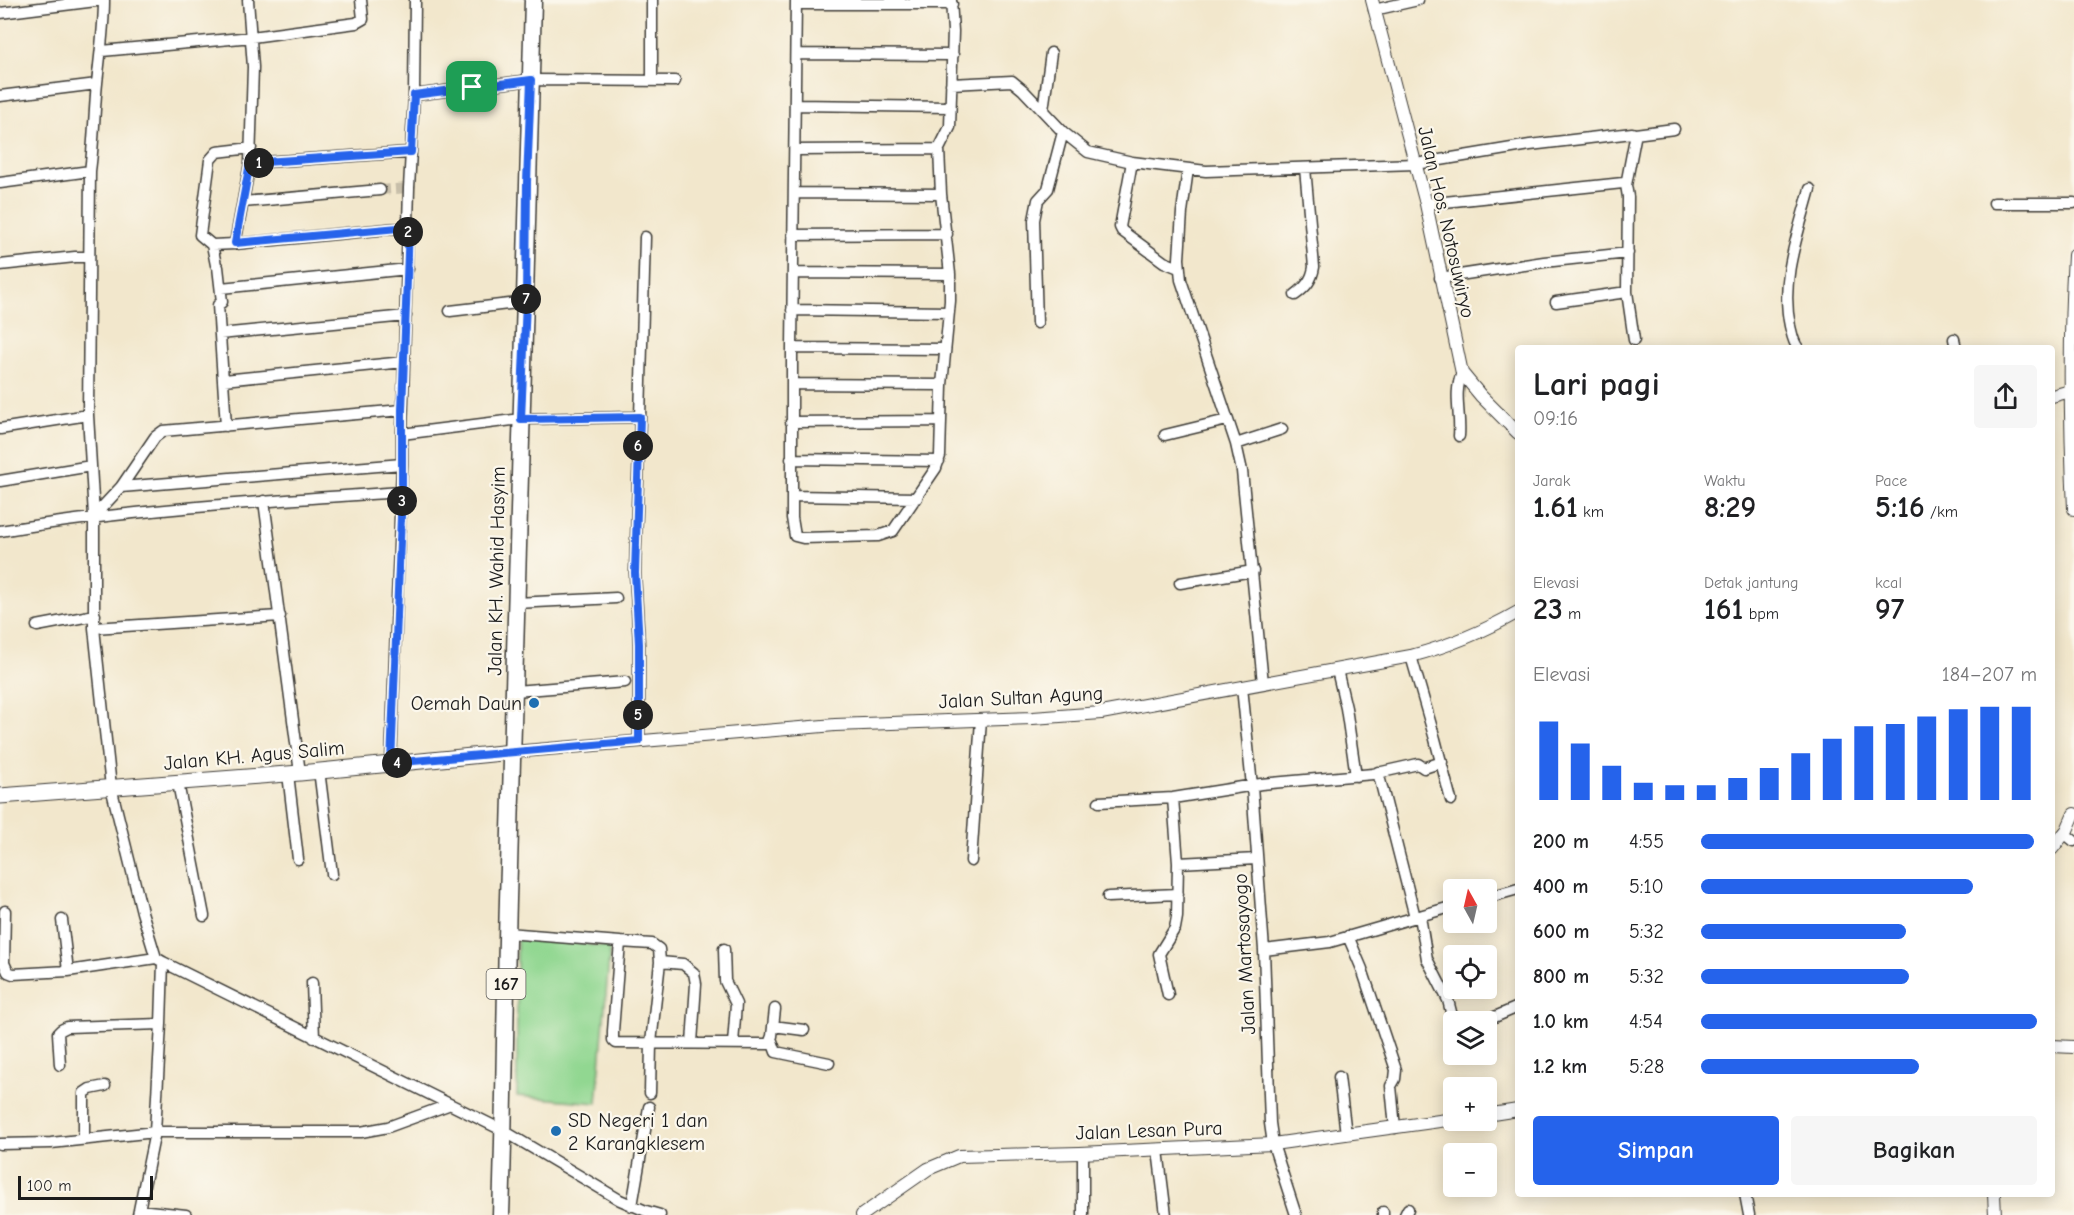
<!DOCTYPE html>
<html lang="id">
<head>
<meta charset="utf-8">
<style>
	:root { --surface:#fff; --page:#f6f6f6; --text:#202124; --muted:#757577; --accent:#2563eb }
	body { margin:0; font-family:"Comic Neue",sans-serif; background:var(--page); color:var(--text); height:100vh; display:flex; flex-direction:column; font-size:22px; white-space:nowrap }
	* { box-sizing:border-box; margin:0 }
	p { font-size:20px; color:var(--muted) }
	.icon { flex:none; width:33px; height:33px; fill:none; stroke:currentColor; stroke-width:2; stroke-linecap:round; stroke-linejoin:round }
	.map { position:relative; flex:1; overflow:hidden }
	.drawer { position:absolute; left:1515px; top:345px; width:540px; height:852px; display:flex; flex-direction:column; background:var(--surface); border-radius:6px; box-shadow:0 3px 15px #0003 }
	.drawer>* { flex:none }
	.needle { width:39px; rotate:352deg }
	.buttons { position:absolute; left:1443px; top:879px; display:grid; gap:12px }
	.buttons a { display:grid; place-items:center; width:54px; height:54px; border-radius:6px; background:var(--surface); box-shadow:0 3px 15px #0003; font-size:30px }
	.scale { position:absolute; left:18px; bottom:15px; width:135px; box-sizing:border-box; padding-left:6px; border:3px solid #1c1c1c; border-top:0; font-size:16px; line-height:21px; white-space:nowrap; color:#1c1c1c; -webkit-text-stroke:4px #fbf7ec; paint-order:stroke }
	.pin { position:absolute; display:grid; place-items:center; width:51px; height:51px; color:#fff; margin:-26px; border-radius:12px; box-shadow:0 3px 9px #0006 }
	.km { position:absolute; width:30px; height:30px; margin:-15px; border-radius:50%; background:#222; color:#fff; font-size:16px; line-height:30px; text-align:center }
	.round { display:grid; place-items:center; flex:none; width:63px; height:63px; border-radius:6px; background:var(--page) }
	.head { display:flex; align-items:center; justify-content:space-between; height:102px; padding:0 18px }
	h1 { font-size:33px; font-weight:700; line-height:45px }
	.figures { display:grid; grid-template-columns:repeat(3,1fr); gap:9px; height:102px; padding:6px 18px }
	.figures div { display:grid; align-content:center }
	.figures b { font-size:30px; font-weight:700 }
	.figures small { font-size:16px; font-weight:400 }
	.figures p { font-size:16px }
	.chart { height:168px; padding:12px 18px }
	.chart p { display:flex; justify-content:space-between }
	.chart svg { width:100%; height:108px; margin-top:6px; stroke:var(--accent); stroke-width:6 }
	.cta { display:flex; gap:12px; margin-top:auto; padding:12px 18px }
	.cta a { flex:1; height:69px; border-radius:6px; background:var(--accent); color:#fff; font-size:24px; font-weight:700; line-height:69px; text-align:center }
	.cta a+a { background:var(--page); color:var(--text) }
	ul { padding:0 18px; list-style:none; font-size:20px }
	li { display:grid; grid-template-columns:96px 72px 1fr; align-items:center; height:45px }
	li i { height:15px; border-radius:8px; background:var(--accent) }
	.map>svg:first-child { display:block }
	.green { fill:#91d791; stroke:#567a56; stroke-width:1.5 }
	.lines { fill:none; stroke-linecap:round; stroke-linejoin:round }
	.minor-tunnel { stroke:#c7bea9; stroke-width:10; stroke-dasharray:10 5; stroke-linecap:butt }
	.minor-casing { stroke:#3c3a36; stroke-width:13 }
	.tertiary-casing { stroke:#3c3a36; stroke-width:14 }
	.secondary-casing { stroke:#3c3a36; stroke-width:17 }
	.primary-casing { stroke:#3c3a36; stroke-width:19 }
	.minor { stroke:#fff; stroke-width:10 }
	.tertiary { stroke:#fff; stroke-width:12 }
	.secondary { stroke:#fff; stroke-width:15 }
	.primary { stroke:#fff; stroke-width:16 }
	.route-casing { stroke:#fff; stroke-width:12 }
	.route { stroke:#2563eb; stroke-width:8 }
	.poi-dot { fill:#1f6fb2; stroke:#fbf7ec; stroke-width:2 }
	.labels { text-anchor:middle; stroke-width:4.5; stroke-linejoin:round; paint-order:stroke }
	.shield { fill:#fbf7ec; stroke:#5f5e5a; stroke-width:1.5 }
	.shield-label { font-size:18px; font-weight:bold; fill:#1c1c1c }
	.street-label { font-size:20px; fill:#1c1c1c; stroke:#fbf7ec }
	.poi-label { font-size:20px; fill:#1c1c1c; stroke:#fbf7ec; text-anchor:end }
</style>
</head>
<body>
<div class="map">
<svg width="2074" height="1215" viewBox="0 0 2074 1215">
	<rect width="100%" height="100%" fill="#fbf7ec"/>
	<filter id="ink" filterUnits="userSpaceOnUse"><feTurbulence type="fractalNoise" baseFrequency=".0167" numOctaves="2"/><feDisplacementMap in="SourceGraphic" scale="12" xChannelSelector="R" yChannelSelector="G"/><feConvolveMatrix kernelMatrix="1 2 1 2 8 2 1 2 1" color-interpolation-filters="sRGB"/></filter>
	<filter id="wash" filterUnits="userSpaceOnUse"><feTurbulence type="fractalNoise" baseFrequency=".008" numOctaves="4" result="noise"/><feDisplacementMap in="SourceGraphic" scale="24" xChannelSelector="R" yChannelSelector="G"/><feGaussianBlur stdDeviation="1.35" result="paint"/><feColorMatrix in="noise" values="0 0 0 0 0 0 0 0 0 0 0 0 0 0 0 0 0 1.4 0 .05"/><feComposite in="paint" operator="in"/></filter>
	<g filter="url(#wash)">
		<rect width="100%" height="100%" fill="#f2e7cc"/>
		<path class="green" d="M517,936L610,947L597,1103L517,1096Z"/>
	</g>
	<g filter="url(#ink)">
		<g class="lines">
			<path class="minor-tunnel" d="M380,190L407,188"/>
			<g class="minor-casing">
				<path id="minor" d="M104,0C104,28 100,55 97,83C94,113 94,142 90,171L88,415L94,516V628L111,787L142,912L156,958L163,962L161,1024L155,1132L138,1215
					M796,0L792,348V518L795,536L803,538L878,536L893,531L936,468L940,456L942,385L950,301V274L941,194L939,149L950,127L953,31L951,0
					M796,4H952
					M1374,10L1418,0
					M0,13L104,0
					M102,51L252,37L356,23L363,19L361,0
					M796,54L953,55
					M652,80V0
					M951,84L1012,81L1023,90L1063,132L1088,152L1132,162L1206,171L1416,164L1530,145L1632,133L1635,138L1626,185
					M414,95L415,0
					M0,96L97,84
					M795,105L950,107
					M1043,110L1051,53
					M1635,134L1674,129
					M795,150L939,149
					M1132,162L1120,227L1122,231L1164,262L1179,268
					M250,163L411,152
					M1188,169L1182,212L1179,259L1181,280L1236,444L1242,471L1263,683
					M0,183L90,171
					M794,193L941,194
					M243,202L380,190
					M1994,203H2074
					M1426,204L1623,183L1626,185L1628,197L1627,292L1634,340
					M793,235L947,234
					M645,237L640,417L521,419L402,434L409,188L414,95L531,80L675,81
					M235,244L409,227
					M212,245L200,235L210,160L217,152L251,148
					M0,265L75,257H89
					M793,273L950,274
					M1440,278L1544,262L1628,253
					M221,288L408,269
					M1295,295C1306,287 1312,280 1314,267L1305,168
					M1556,302L1627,292
					M792,310L949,312
					M450,311L526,302
					M1037,323L1034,220L1038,200L1048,189L1063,132
					M220,334L406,316
					M1954,339L1956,348
					M792,348L945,349
					M1798,348C1793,342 1792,334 1790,326C1780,280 1798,234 1810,189
					M224,380L404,362
					M792,384L942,385
					M791,422L941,421
					M226,426L218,305L222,302L218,267L216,265L212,245L235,244L250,163L253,67L248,0
					M0,429L88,415
					M1165,435L1227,420
					M1459,436C1461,414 1453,394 1462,373
					M1236,444L1282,429
					M791,459L939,461
					M0,481L91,466
					M121,487L402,464V434
					M792,496L917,498
					M264,501L300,773
					M94,516L121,487L155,437L163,431L402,410
					M0,531C133,509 268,501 402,492
					M1180,583L1253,571
					M516,603L616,598
					M37,626L95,615
					M94,628L280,616
					M1411,656L1435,739L1451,800
					M1337,670L1346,708L1356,776
					M1242,687L1252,786L1264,950L1270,1123L1273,1144L1296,1215
					M515,691L625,682
					M639,741V644L635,573L640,417
					M391,763L402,464
					M319,770L332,874
					M1378,772L1415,917
					M288,774L298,859
					M178,783L204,916
					M1099,802L1173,798L1261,784L1373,774L1418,764L1424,768L1442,762
					M2064,833L2074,841
					M971,861L981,720
					M1178,863L1257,859
					M1108,897L1178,894
					M1486,898L1518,889
					M5,911L4,963L8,972L13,974L68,971L156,958
					M1420,916L1427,959L1448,1000L1454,1024
					M62,920L68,971
					M507,933L620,942L613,1031V1040L616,1043L769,1044L772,1036L775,1009
					M1348,936L1362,969L1396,1070L1395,1079L1391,1086L1395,1128
					M620,942L652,944L659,949L660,962L651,1043L650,1093
					M724,949L725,981L736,1004L733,1044
					M1264,950L1330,942L1454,906
					M163,962L504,1131L620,1200L646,1211L660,1215
					M660,962L683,964L694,973L696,984L692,1043
					M312,983L314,1038
					M1168,995L1159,954L1175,928L1177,917L1178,863L1173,798
					M1483,1022L1518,1007
					M773,1026L804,1030
					M772,1041L776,1052L829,1063
					M60,1065L58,1033L61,1030L67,1027L161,1024
					M1339,1077L1346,1134
					M84,1139V1093L90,1089L105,1086
					M0,1144L51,1143L155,1132H361L388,1127L448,1105
					M1158,1150L1166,1215
					M1745,1194L1749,1215
					M632,1206L649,1107
					M139,1210L186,1215
					M1083,1215V1153
					M1383,1215V1212
					M1405,1215L1408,1209"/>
			</g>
			<g class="tertiary-casing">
				<path id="tertiary" d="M1372,0L1426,204L1462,373L1481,396L1518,433
					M2074,255C2069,340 2070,424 2074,509
					M2052,396L2074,390
					M512,752L835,725L1033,718L1101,713L1411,656C1449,646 1483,632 1518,612
					M2052,849L2067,830L2074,814
					M2052,1046L2074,1047
					M1486,1115L1518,1110
					M1994,1194L1995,1215
					M862,1215L928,1169L959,1156L1080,1153L1273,1144L1454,1119"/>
			</g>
			<g class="secondary-casing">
				<path id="secondary" d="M0,796L300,773L512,752"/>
			</g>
			<g class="primary-casing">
				<path id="primary" d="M501,1215C505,1099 505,983 509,867C518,578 525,289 533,0"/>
			</g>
			<use href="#minor" class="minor"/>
			<use href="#tertiary" class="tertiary"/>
			<use href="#secondary" class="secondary"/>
			<use href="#primary" class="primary"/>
		</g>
	</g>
	<g class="lines" filter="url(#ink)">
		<g class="route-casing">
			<path id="route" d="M531,80L527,182L526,302L521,419L640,417L635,573L639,644V741L391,763L402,492V410L409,227L235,243L250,163L411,152L414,95Z"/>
		</g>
		<use href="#route" class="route"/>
	</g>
	<g class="poi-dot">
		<circle cx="534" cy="703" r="6"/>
		<circle cx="556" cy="1131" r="6"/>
	</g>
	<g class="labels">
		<rect class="shield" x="486.5" y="969" width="39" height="30" rx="4.5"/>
		<g class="shield-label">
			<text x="506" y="990">167</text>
		</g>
		<g class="street-label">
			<text transform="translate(1447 222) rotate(77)" y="7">Jalan Hos. Notosuwiryo</text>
			<text transform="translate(496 571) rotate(-89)" y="7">Jalan KH. Wahid Hasyim</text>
			<text transform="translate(1021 697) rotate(-3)" y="7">Jalan Sultan Agung</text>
			<text transform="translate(254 755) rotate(-5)" y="7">Jalan KH. Agus Salim</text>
			<text transform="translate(1244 954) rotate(-93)" y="7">Jalan Martosayogo</text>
			<text transform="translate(1149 1130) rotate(-2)" y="7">Jalan Lesan Pura</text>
		</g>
		<g class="poi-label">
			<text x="522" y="710">Oemah Daun</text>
			<text x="568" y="1127" text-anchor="start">SD Negeri 1 dan<tspan x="568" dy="23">2 Karangklesem</tspan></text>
		</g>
	</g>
</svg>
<div class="buttons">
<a><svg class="needle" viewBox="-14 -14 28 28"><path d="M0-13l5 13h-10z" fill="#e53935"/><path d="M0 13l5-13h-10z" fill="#757577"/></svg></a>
<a><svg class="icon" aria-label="locate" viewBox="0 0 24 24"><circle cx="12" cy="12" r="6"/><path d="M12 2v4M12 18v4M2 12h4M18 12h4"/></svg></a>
<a><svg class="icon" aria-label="layers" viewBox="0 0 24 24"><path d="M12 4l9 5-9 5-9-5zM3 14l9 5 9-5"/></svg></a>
<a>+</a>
<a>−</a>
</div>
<div class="scale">100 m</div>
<div class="pin" style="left:472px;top:87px;background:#1e9e55"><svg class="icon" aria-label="arrive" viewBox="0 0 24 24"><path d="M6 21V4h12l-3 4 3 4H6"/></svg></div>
<b class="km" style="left:259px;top:163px">1</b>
<b class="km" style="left:408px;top:232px">2</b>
<b class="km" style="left:402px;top:501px">3</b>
<b class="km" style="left:397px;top:763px">4</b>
<b class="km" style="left:638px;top:715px">5</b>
<b class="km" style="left:638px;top:446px">6</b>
<b class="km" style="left:526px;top:299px">7</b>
<section class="drawer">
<div class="head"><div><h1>Lari pagi</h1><p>09:16</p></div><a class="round"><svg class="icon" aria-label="share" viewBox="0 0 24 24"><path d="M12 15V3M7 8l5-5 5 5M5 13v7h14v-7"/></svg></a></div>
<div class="figures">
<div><p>Jarak</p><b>1.61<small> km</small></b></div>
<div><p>Waktu</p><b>8:29</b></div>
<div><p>Pace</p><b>5:16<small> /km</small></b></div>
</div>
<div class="figures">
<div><p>Elevasi</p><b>23<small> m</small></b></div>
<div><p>Detak jantung</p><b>161<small> bpm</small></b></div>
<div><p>kcal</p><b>97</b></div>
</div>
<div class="chart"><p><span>Elevasi</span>184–207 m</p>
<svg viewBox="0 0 160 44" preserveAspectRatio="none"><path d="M5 44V12M15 44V21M25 44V30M35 44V37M45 44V38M55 44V38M65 44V35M75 44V31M85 44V25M95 44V19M105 44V14M115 44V13M125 44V10M135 44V7M145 44V6M155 44V6"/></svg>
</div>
<ul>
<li><b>200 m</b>4:55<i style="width:99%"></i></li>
<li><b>400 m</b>5:10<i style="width:81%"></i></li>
<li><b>600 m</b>5:32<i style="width:61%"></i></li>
<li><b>800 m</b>5:32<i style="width:62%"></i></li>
<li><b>1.0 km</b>4:54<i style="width:100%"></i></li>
<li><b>1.2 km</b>5:28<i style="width:65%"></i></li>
</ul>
<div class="cta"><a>Simpan</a><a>Bagikan</a></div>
</section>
</div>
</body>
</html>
